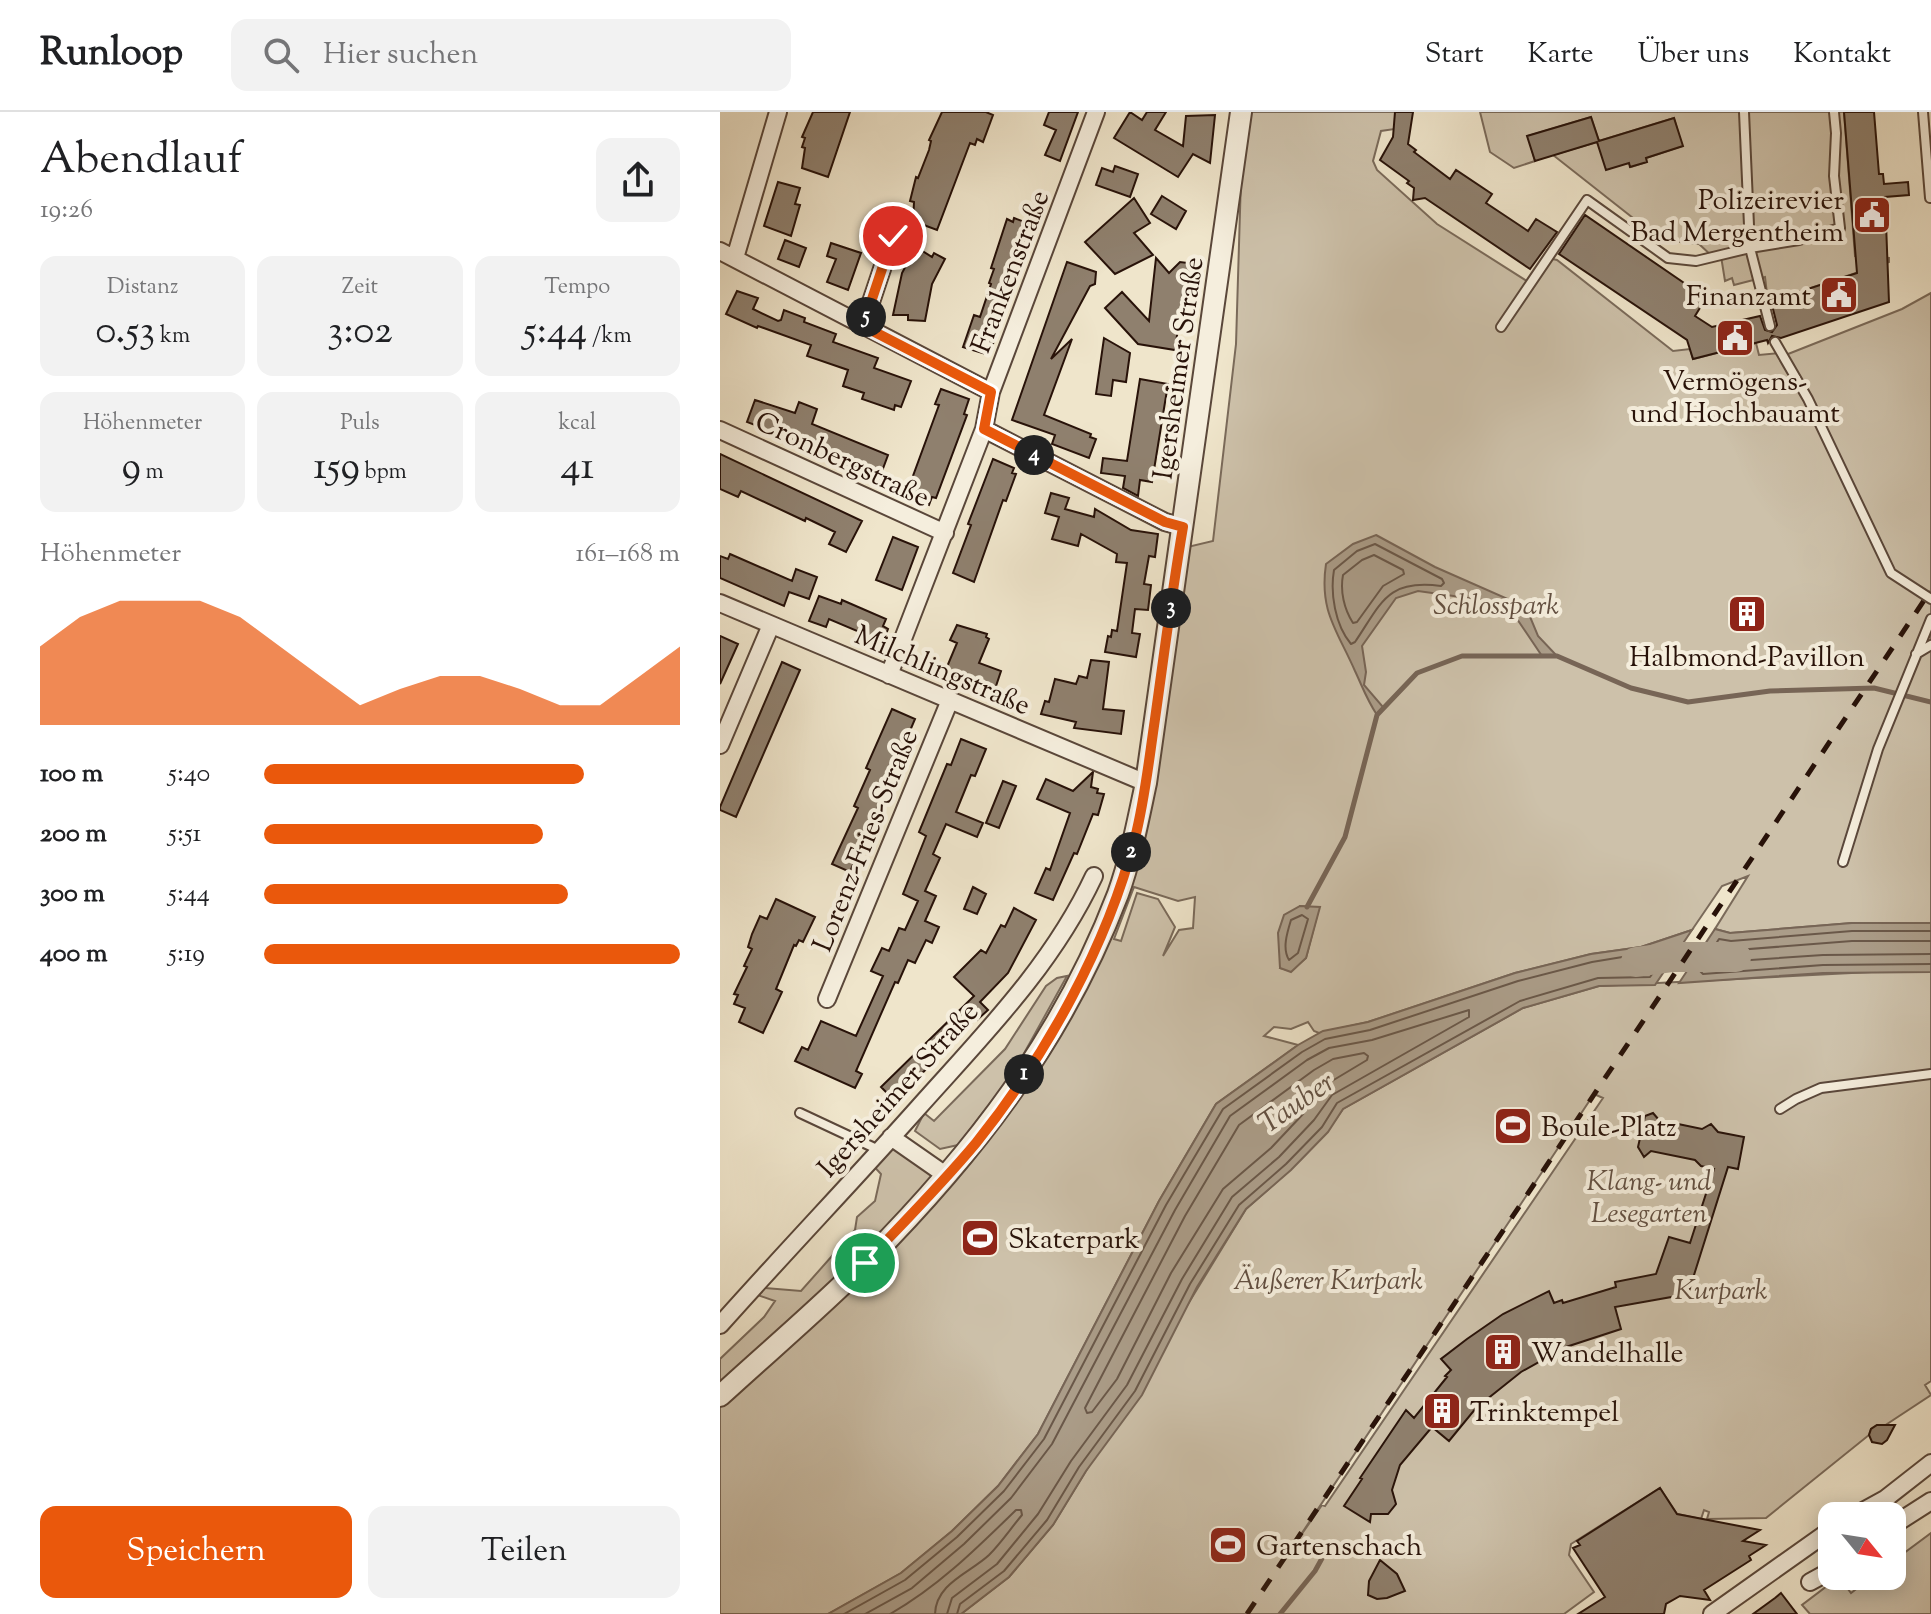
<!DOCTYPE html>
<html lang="de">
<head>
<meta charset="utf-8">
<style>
	:root { --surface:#fff; --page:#f2f2f2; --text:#202124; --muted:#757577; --line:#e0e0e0; --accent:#ea580c }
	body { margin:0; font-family:"Sorts Mill Goudy",serif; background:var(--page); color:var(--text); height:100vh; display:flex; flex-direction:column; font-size:30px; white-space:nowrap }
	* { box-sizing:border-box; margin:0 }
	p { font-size:26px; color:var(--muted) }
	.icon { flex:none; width:44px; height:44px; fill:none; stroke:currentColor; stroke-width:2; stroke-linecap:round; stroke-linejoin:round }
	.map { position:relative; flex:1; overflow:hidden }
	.sheet { display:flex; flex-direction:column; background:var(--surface); width:720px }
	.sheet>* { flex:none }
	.needle { width:52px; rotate:120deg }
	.buttons { position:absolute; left:1098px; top:1390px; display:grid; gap:16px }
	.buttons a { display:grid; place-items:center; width:88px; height:88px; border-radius:16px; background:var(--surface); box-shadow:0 4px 20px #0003; font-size:40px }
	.pin { position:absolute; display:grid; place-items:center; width:68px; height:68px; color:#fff; margin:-34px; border:4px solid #fff; border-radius:50%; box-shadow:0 2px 8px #0007 }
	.km { position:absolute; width:40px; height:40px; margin:-20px; border-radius:50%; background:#222; color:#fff; font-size:22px; line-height:40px; text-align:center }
	.round { display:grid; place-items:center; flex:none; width:84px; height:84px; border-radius:16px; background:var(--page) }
	.headline { display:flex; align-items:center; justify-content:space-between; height:136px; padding:0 40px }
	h1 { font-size:44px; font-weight:600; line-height:60px }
	.figures { display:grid; grid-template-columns:repeat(3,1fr); gap:12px; height:136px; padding:8px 40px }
	.figures div { display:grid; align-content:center; border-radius:16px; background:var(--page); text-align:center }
	.figures b { font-size:40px; font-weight:600 }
	.figures small { font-size:22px; font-weight:400 }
	.figures p { font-size:22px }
	.chart { height:224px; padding:16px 40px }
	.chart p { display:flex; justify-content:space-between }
	.chart svg { width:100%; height:144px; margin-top:8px; fill:var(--accent); opacity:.7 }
	.cta { display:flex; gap:16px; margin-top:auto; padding:16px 40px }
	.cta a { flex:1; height:92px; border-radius:16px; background:var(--accent); color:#fff; font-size:32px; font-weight:600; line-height:92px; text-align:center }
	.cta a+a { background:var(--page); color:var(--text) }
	ul { padding:0 40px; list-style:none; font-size:26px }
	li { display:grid; grid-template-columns:128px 96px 1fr; align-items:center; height:60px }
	li i { height:20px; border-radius:10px; background:var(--accent) }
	header { display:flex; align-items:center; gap:48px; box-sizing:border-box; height:112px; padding:0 40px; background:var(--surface); border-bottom:2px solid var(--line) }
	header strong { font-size:38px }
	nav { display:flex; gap:44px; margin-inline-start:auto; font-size:28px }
	.search { width:560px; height:72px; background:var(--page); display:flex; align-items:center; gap:20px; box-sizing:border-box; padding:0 28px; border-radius:16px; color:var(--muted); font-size:30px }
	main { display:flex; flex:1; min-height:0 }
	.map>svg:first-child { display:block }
	.green { fill:#cdc1aa; stroke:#7a6a5a; stroke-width:2; fill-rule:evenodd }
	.water { fill:#ab9d89; stroke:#776556; stroke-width:2 }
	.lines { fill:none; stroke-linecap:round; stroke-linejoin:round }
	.shore { stroke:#6a5849; stroke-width:2 }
	.stream { stroke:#776556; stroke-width:5 }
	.river { stroke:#ab9d89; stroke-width:30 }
	.building { fill:#8f806e; stroke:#281209; stroke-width:2 }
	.service-casing { stroke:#5a473a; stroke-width:12 }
	.minor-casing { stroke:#5a473a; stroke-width:20 }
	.tertiary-casing { stroke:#5a473a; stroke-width:24 }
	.service { stroke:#f5eedd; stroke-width:8 }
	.minor { stroke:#f5eedd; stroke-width:16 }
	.tertiary { stroke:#f5eedd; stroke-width:20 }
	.rail { stroke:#281209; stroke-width:5; stroke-dasharray:14 14; stroke-linecap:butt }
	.route-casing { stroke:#fff; stroke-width:16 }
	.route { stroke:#ea580c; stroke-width:10 }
	.labels { text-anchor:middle; stroke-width:8; stroke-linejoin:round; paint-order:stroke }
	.poi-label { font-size:28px; fill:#281209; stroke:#f5eedd; text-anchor:start }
	.street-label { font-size:28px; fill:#281209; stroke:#f5eedd }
	.park-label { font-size:28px; font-style:italic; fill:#624f41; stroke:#f5eedd }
	.water-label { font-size:30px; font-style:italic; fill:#635143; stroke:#f5eedd }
</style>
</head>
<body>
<header>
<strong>Runloop</strong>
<div class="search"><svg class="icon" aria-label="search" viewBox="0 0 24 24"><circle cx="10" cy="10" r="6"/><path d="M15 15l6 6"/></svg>Hier suchen</div>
<nav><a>Start</a><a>Karte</a><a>Über uns</a><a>Kontakt</a></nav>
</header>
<main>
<section class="sheet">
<div class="headline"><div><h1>Abendlauf</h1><p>19:26</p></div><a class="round"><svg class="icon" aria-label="share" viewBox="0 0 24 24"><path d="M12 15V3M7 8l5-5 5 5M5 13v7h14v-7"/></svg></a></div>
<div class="figures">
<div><p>Distanz</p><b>0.53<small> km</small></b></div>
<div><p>Zeit</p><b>3:02</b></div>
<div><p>Tempo</p><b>5:44<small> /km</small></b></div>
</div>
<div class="figures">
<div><p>Höhenmeter</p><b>9<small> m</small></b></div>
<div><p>Puls</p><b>159<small> bpm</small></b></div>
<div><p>kcal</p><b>41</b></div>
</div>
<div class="chart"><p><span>Höhenmeter</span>161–168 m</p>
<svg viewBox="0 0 160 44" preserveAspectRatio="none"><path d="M0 44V20L10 11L20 6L30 6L40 6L50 11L60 20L70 29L80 38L90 33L100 29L110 29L120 33L130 38L140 38L150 29L160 20V44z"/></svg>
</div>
<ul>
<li><b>100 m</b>5:40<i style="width:77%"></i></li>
<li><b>200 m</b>5:51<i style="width:67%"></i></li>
<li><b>300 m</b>5:44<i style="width:73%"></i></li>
<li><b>400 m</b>5:19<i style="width:100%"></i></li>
</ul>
<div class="cta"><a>Speichern</a><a>Teilen</a></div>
</section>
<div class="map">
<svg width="1211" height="1502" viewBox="0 0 1211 1502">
	<rect width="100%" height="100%" fill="#efe5cb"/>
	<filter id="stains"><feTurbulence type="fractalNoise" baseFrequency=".0025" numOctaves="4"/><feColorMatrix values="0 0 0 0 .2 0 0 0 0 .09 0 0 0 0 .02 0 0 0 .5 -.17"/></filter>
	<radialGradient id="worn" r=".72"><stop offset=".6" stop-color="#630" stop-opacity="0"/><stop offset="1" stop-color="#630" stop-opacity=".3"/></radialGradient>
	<path class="green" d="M523,0H675V17L661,19L653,49L657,58L717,112L810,171L828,146L837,148L953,239L970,237L973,247L1036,231L1039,243L1060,241L1063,244L1182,197L1211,181V478L1207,484L1211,487V811H1132L1010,821L995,817L1028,764L1002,774L972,818L921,835L871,842L795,861L648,910L599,921L594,919L588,910L571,917L554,915L544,924L578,933L496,992L439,1089L318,1322L278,1374L232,1419L181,1461L108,1502H0V1247L44,1205L55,1189L29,1180L33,1175L81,1179L135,1118L137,1105L155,1089L161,1062L149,1049L171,1025L226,1063L319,940L399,780L459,437L493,429L516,232ZM414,775L458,789L475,785L473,816L459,818L443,844L455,815L438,787L417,781L401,829L394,827ZM580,794L599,796L586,846L571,859L560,856Z
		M760,0H1124L1135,144L1169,146V150L1048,190L1045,165L1014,173L1012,166L1005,169L1001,144L993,145L979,132L941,128L833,43L877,30L909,51L911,55L926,50V46L962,34L954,6L879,29L871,5L808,24L815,49L794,56L770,40Z
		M1171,859L1211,860V1269L1205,1273L1211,1283L1164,1314L1157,1313L1151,1317L1149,1323L1046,1406L987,1407L989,1400L984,1398L981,1407L957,1402L940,1376L851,1432L849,1443L874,1480L844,1502H241L289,1465L333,1413L526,1097C561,1066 597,1037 623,997L803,896L879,874ZM874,982L883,986L605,1394L602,1393L572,1436Z
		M347,864L292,963L238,1033L220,1037L195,1019L204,1001L214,1009L285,937L326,874L337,866Z
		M1211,1421V1502H1090L1082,1493L1119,1465L1131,1481L1153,1464H1172V1450Z"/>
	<path class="water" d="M656,423L715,455L806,495L818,524L837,544H822L795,504L762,488L698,479L676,486L642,534L646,560L644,573L663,595L657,603C646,586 643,576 635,559C617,518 599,499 606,452L633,432Z
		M580,794L600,795L586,846L571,860L560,856L558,821L564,803Z
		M1132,811H1211V860L1103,861L959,871L995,817L1010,821Z
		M972,818L935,873L879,874L803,896L623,997L608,1020L571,1058L526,1097L477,1175L422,1283L366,1359L333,1413L289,1465L241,1502H108L181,1461L232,1419L278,1374L318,1322L439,1089L496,992L578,933L603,919L648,910L795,861L871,842L921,835Z"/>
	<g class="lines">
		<path class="shore" d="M655,432L722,467L724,471L721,474C667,467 662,490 635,530L631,532C615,513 610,481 614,458L637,439Z
			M654,443L683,458L684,462L663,474L637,510L633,511C624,497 620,479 623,463L642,448Z
			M582,803L588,807L578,841L569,848C562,837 567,821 571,808Z
			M1211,819H1132L1011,829L999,827L979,858L983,862L1103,853L1211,852
			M1211,829H1132L1004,839L998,846L1002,850L1103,843L1211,842
			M644,941L648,944L647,948L602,975L584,1001L551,1036L503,1077L451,1161L397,1267L372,1300L367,1301L365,1296L465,1104L519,1013L594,958L613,947Z
			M124,1502L185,1468L237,1425L284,1379L324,1327L446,1093L503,997L582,940L605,927L650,918L798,869L872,850L945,838L946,843L930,865L878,866L800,889L617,991L602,1015L566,1052L519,1093L470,1172L415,1279L359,1355L327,1408L284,1459L240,1492L237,1502
			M145,1502L192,1476L244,1432L291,1386L332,1332L455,1098L510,1004L587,948L609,936L652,928L749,898V905L612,983L594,1008L559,1045L512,1085L462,1167L407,1273L351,1349L318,1402L277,1452L232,1486L227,1502
			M170,1502C218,1475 257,1436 296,1398H301L302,1403C291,1416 281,1431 269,1443C250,1461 216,1471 215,1502"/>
		<path class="stream" d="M587,795L625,725L657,603L697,561L742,544H837L911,576L968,590L1050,579L1154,576L1211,590
			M560,1502L595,1459L611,1430"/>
		<path class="river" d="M916,850L953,845H1016"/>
	</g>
	<path class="building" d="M93,0H130L108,65L82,56L85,36L82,35L85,26L82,25Z
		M222,0H266L273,3L263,30L257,27L255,33L250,31L217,118L193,109L194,90L190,89L196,65L198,66L209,38L211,29L209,28Z
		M329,0H358L340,49L325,43L336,18L324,13Z
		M410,0L422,8L427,0H446L435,18L463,34L466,4L495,3L490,51L473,42L458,65L394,26Z
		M675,0H693L688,32L696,38L694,40L730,67L736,58L772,82L766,91L808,119L816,107L837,120L810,157L705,86L693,88L694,76L687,71L689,69L660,48L673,25Z
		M1124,0H1154L1159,62H1163L1164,72L1188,70L1189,83L1165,85L1169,190L1061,226L1052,224L1048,231L1047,228L973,247L967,228L839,142L865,103L986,186L975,204L992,215L1040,204L1045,218L1052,220L1057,213L1051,189L1137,161Z
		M871,5L879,29L954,6L963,34L926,46L927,50L910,55L909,51L886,58L877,30L815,49L807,24Z
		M395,54L418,62L410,85L376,73L382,56L393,60Z
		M58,70L80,76L75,92L80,93L71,124L44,114Z
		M442,84L466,99L456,117L431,102Z
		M414,86L430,111L414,121L433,143L395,162L365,130Z
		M294,106L310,112L307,120L313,123L291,180L287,178L275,210L280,212L269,243L243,235L254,203L260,205L271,172L269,171L274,157L271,156L287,107L293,110Z
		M65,128L86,136L79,155L58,147Z
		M111,131L141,141L128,178L107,170L116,147L107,144Z
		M196,135L212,145L214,141L225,147L212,172L205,209L188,208V203H173L182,161Z
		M436,146L449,161L460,150L476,152L471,196L461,195L455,238L418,232L385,196L402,180L429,209Z
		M347,150L376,160L375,172L370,174L331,247L352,227L324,303L371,322L370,325L376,327L369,346L332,332L335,323L292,308Z
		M17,179L38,186L33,197L58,209L61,208L64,198L85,206L84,210L116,222L113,230L158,246L154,256L191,269L181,295L175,293L174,298L142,287L144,281L123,274L128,258L87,244L91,233L38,214L37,216L6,202Z
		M384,226L410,241L406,270L393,268L391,284L376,282Z
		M420,267L448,272L432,370L420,368L418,384L403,376L405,364L381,361L383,346L407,349Z
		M221,277L249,287L244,302L247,303L216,386L212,385L209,393L186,383L219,293L215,292Z
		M35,288L75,301L79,290L97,297L92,312L168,343L158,370L141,363L143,359L101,343L102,341L65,328L66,325L27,310Z
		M0,342L142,409L126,440L109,432L115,420L86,406L85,409L21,379L18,385L0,377Z
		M273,347L294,356L292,361L296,362L286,389L283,388L254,470L233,461L251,413L248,412Z
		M331,381L349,386L345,397L374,405L375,397L411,418L438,422L435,445L429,444L424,472L431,473L428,498L415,497L412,521L420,522L416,545L385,540L388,524L391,525L392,518L397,519L407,451L396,450L397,442L361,422L358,434L332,427L339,405L325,401Z
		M173,425L198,435L182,478L156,468Z
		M10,442L72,469L76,457L97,465L89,487L69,480L64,494L0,466V444L8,447Z
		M99,484L121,492L122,488L166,507L163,514L168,517L163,530L109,507L106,515L89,509Z
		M1017 501a10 10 0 1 1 20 0a10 10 0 1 1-20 0Z
		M237,513L267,522L266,525L269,527L259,551L281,559L274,580L245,571L235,574L232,565L224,562L237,531L230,528Z
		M0,524L18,532L0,572Z
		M371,548L389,550L383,597L404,599L401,622L354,616L356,610L321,602L325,589L329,590L335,567L356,572L359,564L367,566Z
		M62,550L80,558L16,705L0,698V695Z
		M172,597L195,607L130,760L112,752L138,696L134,694L150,658L146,656Z
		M241,627L266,637L255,664L251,663L236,700L263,711L257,725L226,712L213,742L220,746L205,779L216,784L205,809L219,815L212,831L206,828L195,851L188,848L178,871L175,870L136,959L142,962L135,976L75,949L82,935L88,938L101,909L136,924L163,864L151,859L162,836L169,839L179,816L185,818L198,789L183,782L206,724L199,720L227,652L231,653Z
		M373,660L371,675L378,677L377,681L384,682L378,703L373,702L357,742L354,741L333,788L315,781L326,756L330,758L350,701L317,687L326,667L353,679Z
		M283,669L296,674L279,716L266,711Z
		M253,775L266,782L257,802L244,797Z
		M56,787L95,805L83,830L79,828L76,834L74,833L56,877L62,880L43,921L19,910L25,896L14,892L18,883L14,882L27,855L24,854L32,837L28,835L32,822L40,804L47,807Z
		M294,796L316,808L288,861L260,890L268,898L257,908L255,907L175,989L161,975L254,884L234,865L261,838L266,841L281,813L285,815Z
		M933,1001L939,1008L982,1017L991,1012L998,1020L1024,1025L1018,1057L1008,1055L968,1182L895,1195L901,1217L846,1235L801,1260L756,1296L729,1329L712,1315L680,1353L672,1378L676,1392L668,1402H651L650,1410L624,1394L642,1367L640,1366L686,1298L694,1306L727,1265L725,1264L731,1258L721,1247L747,1227L783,1202L829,1179L834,1191L842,1188L843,1191L896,1175L895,1170L936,1162L949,1125L970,1131L994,1057L981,1054L975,1048L931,1039L924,1045L918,1035L925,1004Z
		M1157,1313H1175L1167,1328L1162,1332L1152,1330L1149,1323L1151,1317Z
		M940,1376L957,1402L1040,1418L1023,1429L1046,1433L1029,1444L1031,1448L984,1478L990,1488L960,1484L946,1492L944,1502H858L885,1485L853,1436L860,1433L857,1429Z
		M660,1448L677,1462L685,1479L667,1486L657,1487L648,1483L649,1469Z
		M1061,1481L1077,1502H1033L1055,1486Z"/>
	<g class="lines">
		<g class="service-casing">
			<path id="service" d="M1024,0L1030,136L1050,214
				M1203,0L1210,86
				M781,215L867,88L948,146L976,149L1030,136L1079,128L1120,116L1114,64L1116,21L1114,0
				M1055,230L1088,287L1171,461L1211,487
				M1196,542L1211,533
				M1123,750L1158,637L1211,507
				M1060,997L1076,987L1101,976L1211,962
				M80,1001L159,1038"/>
		</g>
		<g class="minor-casing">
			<path id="minor" d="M0,139L271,280
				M15,146L58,0
				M143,214L173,124
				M264,317L445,410L463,415
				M0,318L225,421
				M0,491L426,671
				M169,563L264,317L271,280L376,0
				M0,633L51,513
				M107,887L230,588
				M171,1025L227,1064
				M0,1213C65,1140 133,1069 198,996C263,923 332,854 374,764
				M1134,1404L1165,1387L1211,1351
				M1172,1414L1211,1389
				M1090,1470L1112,1458
				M992,1502L1112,1417"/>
		</g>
		<g class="tertiary-casing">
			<path id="tertiary" d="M0,1284C49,1239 100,1196 147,1149C255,1040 343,926 398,782C411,746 418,708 426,671L521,0"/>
		</g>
		<use href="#service" class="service"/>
		<use href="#minor" class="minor"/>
		<use href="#tertiary" class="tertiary"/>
		<path class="rail" d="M527,1502L1211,478"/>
	</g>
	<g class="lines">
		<g class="route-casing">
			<path id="route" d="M145,1151C182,1112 221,1073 256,1031C326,944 387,834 415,726C425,687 429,647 435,607C444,543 452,479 463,415L445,410L264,317L271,280L143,214L173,124"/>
		</g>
		<use href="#route" class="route"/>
	</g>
	<defs>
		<g id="civic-square" transform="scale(2)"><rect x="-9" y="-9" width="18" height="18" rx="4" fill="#8f2418" stroke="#f5eedd"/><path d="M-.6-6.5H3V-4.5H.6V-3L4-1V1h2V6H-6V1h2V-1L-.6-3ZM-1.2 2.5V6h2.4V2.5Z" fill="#fff"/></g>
		<g id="building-square" transform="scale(2)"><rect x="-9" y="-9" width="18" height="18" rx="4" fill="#8f2418" stroke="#f5eedd"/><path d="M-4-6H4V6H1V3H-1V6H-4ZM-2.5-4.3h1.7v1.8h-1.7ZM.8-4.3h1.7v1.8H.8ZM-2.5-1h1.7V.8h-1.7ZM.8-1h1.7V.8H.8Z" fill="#fff"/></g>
		<g id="stadium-square" transform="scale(2)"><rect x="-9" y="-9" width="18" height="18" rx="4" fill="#8f2418" stroke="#f5eedd"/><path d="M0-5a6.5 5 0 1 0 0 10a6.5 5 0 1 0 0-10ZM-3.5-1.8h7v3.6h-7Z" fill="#fff"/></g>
	</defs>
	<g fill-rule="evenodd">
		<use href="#civic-square" x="1152" y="103"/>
		<use href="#civic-square" x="1119" y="183"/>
		<use href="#civic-square" x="1015" y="226"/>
		<use href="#building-square" x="1027" y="502"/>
		<use href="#stadium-square" x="793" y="1014"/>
		<use href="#stadium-square" x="260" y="1126"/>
		<use href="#building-square" x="783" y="1240"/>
		<use href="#building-square" x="722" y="1299"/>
		<use href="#stadium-square" x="508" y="1433"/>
	</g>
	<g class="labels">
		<g class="poi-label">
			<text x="1124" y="97" text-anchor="end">Polizeirevier<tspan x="1124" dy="32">Bad Mergentheim</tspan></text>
			<text x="1091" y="193" text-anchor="end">Finanzamt</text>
			<text x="1015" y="278" text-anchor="middle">Vermögens-<tspan x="1015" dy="32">und Hochbauamt</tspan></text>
			<text x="1027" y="554" text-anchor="middle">Halbmond-Pavillon</text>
			<text x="821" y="1024">Boule-Platz</text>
			<text x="288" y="1136">Skaterpark</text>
			<text x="811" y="1250">Wandelhalle</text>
			<text x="750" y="1309">Trinktempel</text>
			<text x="536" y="1443">Gartenschach</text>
		</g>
		<g class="street-label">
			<text transform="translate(289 159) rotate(-69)" y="10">Frankenstraße</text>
			<text transform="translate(457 256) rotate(-82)" y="10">Igersheimer Straße</text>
			<text transform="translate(123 346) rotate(25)" y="10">Cronbergstraße</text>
			<text transform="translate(223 557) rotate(23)" y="10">Milchlingstraße</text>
			<text transform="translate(144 728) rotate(-68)" y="10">Lorenz-Fries-Straße</text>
			<text transform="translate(177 977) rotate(-48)" y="10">Igersheimer Straße</text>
		</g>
		<g class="park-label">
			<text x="776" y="502">Schlosspark</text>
			<text x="929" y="1078">Klang- und<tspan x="929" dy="32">Lesegarten</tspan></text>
			<text x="608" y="1177">Äußerer Kurpark</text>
			<text x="1001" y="1187">Kurpark</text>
		</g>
		<g class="water-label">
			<text transform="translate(576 990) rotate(-35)" y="10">Tauber</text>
		</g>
	</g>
	<rect width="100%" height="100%" filter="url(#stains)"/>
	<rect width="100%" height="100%" fill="url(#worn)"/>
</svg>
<div class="buttons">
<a><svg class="needle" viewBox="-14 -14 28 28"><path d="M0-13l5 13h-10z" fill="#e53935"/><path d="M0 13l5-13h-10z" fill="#757577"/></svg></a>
</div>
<div class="pin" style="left:145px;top:1151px;background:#1e9e55"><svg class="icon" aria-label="arrive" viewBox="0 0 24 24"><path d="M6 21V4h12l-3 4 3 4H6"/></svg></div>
<div class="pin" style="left:173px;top:124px;background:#d93025"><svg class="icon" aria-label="check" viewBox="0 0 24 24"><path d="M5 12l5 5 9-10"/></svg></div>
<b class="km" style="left:304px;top:962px">1</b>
<b class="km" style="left:411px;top:740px">2</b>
<b class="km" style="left:451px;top:496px">3</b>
<b class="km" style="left:314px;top:343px">4</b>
<b class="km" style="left:146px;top:205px">5</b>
</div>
</main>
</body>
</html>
